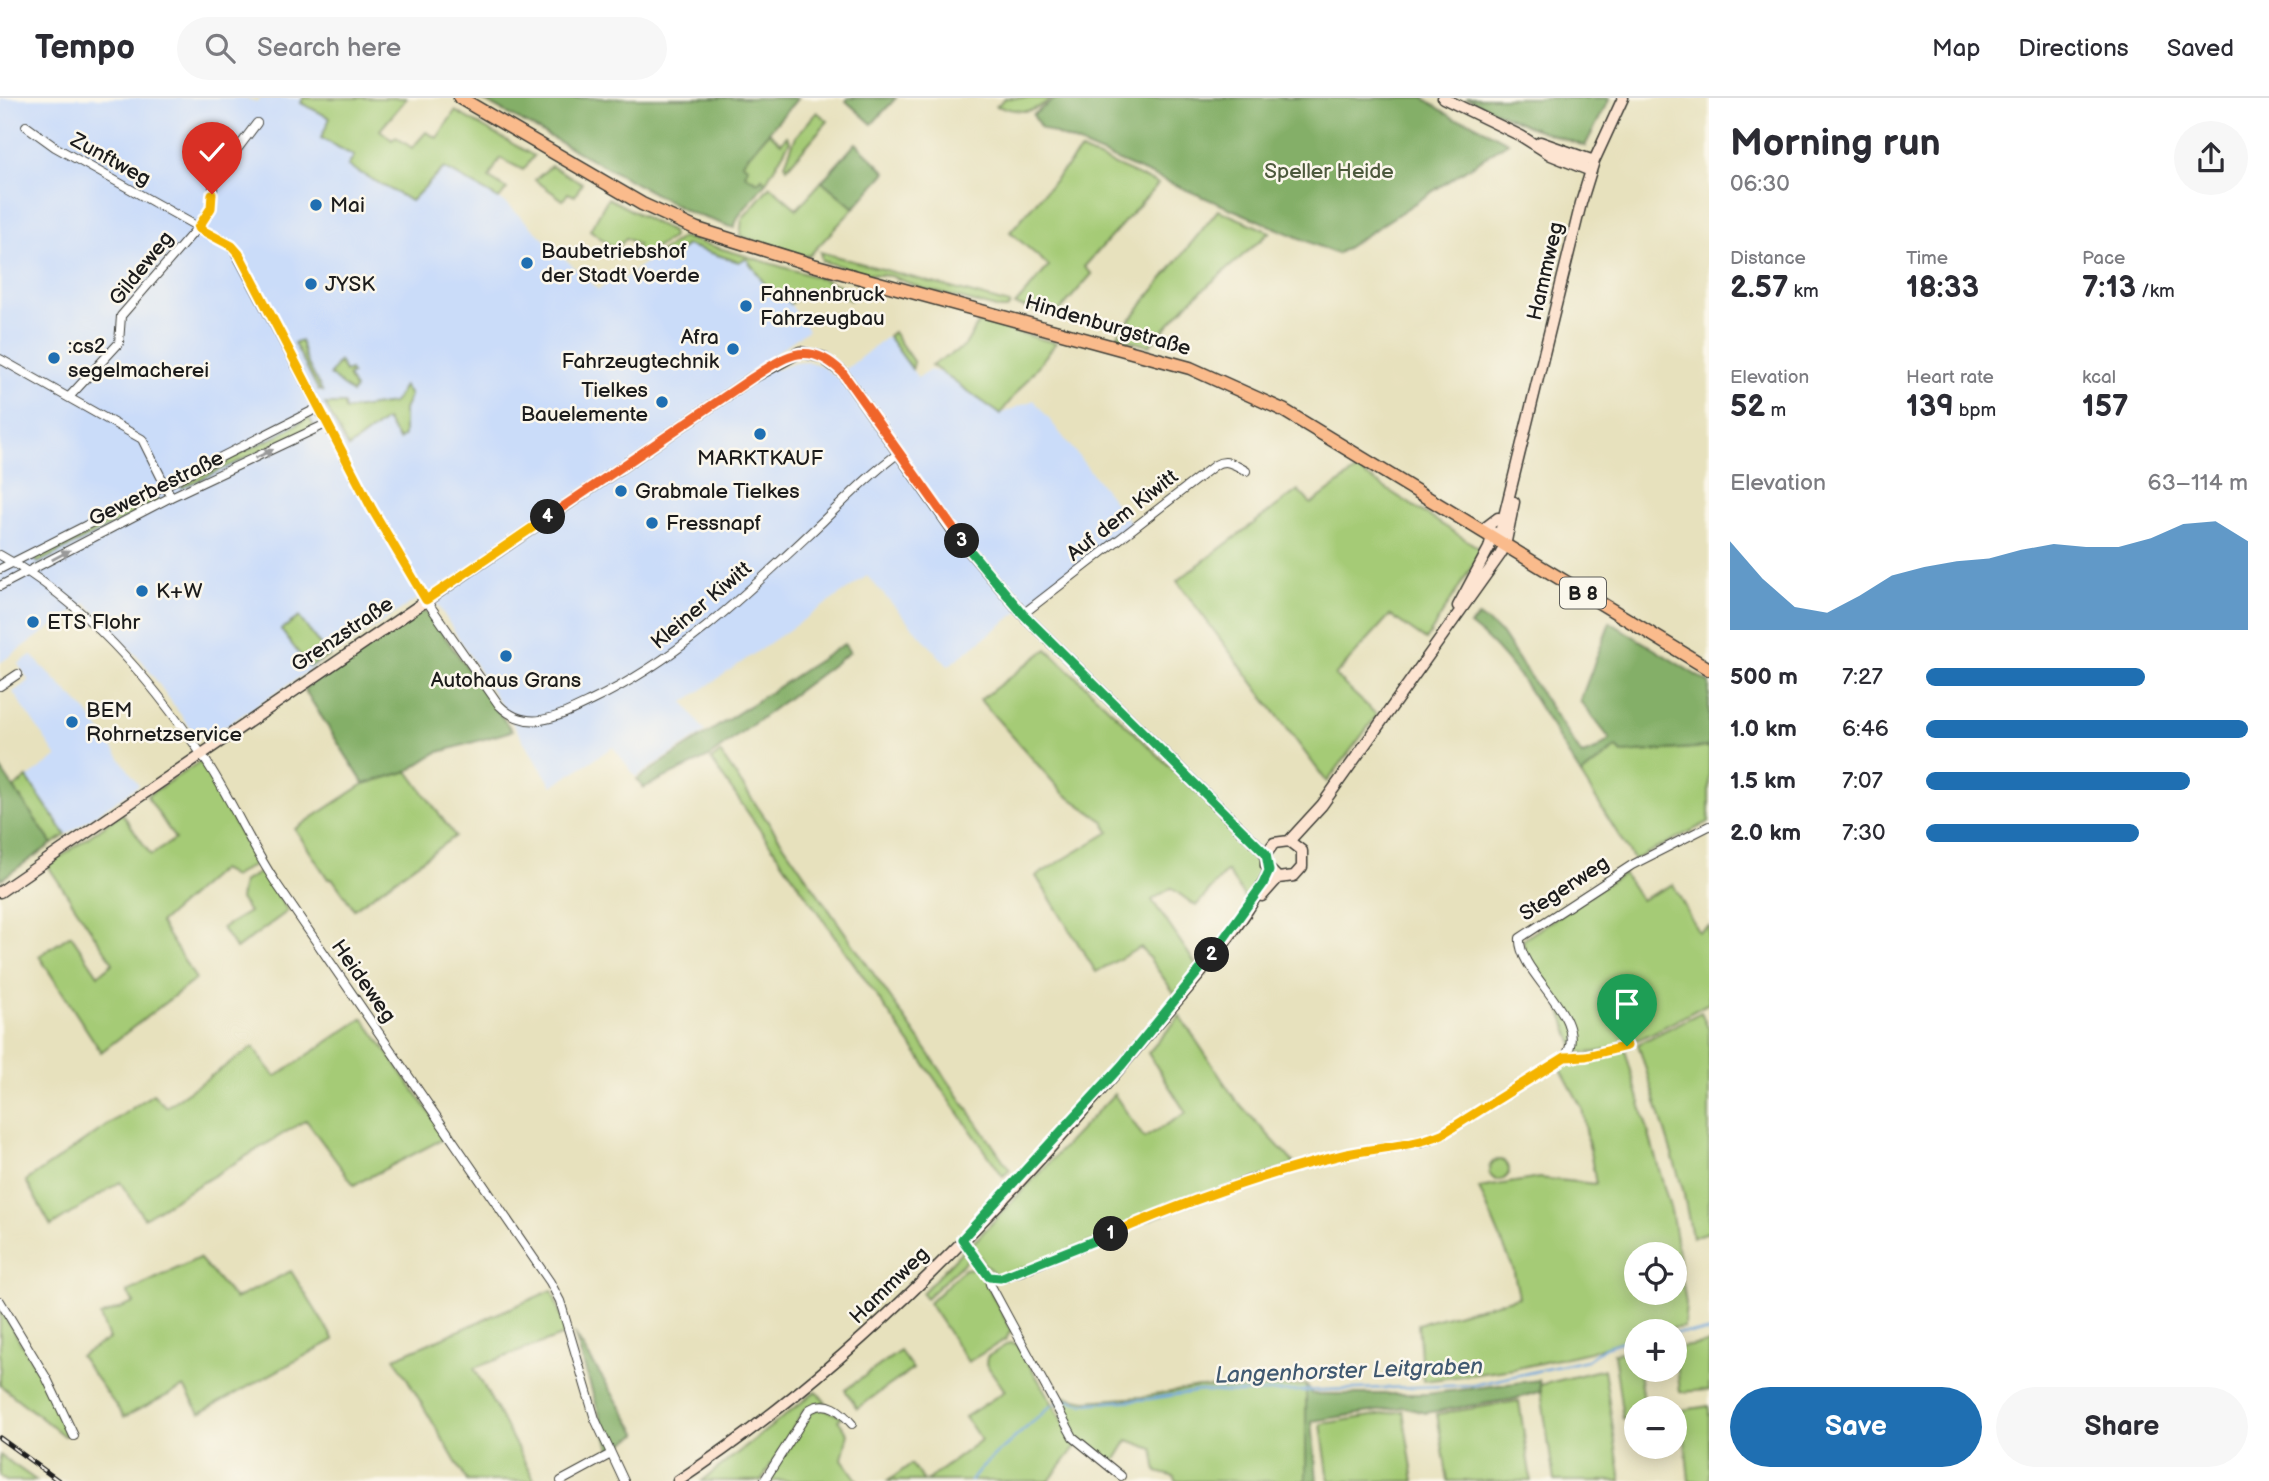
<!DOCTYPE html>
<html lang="en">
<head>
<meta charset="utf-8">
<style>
	:root { --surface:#fff; --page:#f7f7f7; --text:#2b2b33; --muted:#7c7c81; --line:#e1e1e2; --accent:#1f6fb2 }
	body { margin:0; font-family:"Balsamiq Sans",sans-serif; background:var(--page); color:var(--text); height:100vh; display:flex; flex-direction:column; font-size:26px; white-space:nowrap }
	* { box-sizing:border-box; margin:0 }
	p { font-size:23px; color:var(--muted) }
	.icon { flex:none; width:38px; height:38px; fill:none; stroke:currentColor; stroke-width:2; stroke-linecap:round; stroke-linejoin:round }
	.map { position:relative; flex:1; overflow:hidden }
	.panel { display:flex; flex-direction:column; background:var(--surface); width:560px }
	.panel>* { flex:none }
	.tools { position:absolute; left:1624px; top:1144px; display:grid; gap:14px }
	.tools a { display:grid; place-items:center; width:63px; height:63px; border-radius:50%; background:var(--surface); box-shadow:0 4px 18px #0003; font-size:35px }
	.pin { position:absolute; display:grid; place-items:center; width:60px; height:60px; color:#fff; margin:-72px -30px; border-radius:50% 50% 50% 0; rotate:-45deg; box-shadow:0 0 7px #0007 }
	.pin .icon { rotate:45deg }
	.km { position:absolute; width:35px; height:35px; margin:-18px; border-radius:50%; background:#222; color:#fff; font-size:19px; line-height:35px; text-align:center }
	.round { display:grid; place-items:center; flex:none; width:74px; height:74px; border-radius:37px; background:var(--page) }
	.overview { display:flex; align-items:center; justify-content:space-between; height:119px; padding:0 21px }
	h1 { font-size:38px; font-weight:800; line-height:52px }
	.metrics { display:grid; grid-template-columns:repeat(3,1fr); gap:10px; height:119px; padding:7px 21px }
	.metrics div { display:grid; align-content:center }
	.metrics b { font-size:30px; font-weight:800 }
	.metrics small { font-size:19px; font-weight:400 }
	.metrics p { font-size:19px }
	.chart { height:196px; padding:14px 21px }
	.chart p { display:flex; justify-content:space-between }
	.chart svg { width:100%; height:126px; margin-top:7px; fill:var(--accent); opacity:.7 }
	.button { display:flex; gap:14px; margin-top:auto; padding:14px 21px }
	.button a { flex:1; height:80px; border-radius:42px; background:var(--accent); color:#fff; font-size:28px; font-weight:800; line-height:80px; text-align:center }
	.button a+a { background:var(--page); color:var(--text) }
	ul { padding:0 21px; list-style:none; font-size:23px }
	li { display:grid; grid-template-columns:112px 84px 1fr; align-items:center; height:52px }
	li i { height:18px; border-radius:9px; background:var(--accent) }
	header { display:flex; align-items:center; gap:42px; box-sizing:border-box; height:98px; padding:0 35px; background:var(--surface); border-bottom:2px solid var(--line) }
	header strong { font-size:33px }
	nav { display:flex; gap:38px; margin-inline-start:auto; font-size:24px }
	.search { width:490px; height:63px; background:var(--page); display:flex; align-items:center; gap:18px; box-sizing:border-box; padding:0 24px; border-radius:38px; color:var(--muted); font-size:26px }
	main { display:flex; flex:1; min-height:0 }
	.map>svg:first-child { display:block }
	.built { fill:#cadcf9 }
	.green { fill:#a5cb76; stroke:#607449; stroke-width:2; fill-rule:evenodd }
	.forest { fill:#84af67; stroke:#506642; stroke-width:2 }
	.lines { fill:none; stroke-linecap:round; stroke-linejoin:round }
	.stream { stroke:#6ba3da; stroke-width:2.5 }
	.street-casing { stroke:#3a3a34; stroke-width:10 }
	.secondary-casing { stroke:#3a3a34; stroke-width:13 }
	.primary-casing { stroke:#3a3a34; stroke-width:15 }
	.street { stroke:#fff; stroke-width:8 }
	.secondary { stroke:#fde4d1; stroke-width:10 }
	.primary { stroke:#fabb8c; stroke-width:12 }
	.rail-casing { stroke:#1c1c1c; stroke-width:5 }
	.rail { stroke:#fbf7ec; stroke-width:2.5; stroke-dasharray:8; stroke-linecap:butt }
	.oneway { fill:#999 }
	.split-1-casing { stroke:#fff; stroke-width:14 }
	.split-2-casing { stroke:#fff; stroke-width:14 }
	.split-3-casing { stroke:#fff; stroke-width:14 }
	.split-4-casing { stroke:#fff; stroke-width:14 }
	.split-5-casing { stroke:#fff; stroke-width:14 }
	.split-1 { stroke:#f5b400; stroke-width:9 }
	.split-2 { stroke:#22a559; stroke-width:9 }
	.split-3 { stroke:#22a559; stroke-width:9 }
	.split-4 { stroke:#f0652b; stroke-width:9 }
	.split-5 { stroke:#f5b400; stroke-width:9 }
	.poi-dot { fill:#1f6fb2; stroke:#fbf7ec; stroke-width:2.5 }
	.labels { text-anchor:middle; stroke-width:5; stroke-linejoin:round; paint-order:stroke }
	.shield { fill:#fbf7ec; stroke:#5f5e5a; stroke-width:2 }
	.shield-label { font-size:19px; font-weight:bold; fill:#1c1c1c }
	.street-label { font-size:21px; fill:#1c1c1c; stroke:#fbf7ec }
	.park-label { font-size:21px; fill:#4c593c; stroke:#fbf7ec }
	.poi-label { font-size:21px; fill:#1c1c1c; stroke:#fbf7ec; text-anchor:start }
	.water-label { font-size:23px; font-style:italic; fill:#405971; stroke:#fbf7ec }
</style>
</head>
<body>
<header>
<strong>Tempo</strong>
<div class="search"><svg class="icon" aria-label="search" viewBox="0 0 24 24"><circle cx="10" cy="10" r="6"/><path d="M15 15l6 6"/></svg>Search here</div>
<nav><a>Map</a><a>Directions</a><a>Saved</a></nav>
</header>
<main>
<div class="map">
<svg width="1709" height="1383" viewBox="0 0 1709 1383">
	<rect width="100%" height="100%" fill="#fbf7ec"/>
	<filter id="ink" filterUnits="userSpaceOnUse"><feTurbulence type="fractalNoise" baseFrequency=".0143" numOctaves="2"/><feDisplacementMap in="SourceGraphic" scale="14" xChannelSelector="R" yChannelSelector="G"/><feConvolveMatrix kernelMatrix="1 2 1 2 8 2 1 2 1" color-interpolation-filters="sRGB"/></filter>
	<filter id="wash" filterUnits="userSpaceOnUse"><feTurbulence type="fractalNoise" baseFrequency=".00686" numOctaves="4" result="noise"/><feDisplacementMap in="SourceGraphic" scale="28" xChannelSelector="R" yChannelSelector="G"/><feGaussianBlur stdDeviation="1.57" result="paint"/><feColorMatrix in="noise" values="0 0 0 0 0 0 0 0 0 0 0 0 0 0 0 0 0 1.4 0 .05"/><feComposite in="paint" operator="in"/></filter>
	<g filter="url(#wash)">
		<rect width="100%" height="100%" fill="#e7e1bd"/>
		<path class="built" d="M0,0H243L258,4L261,0H303L302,5L330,20L354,58L348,68L444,70L507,106L598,192L608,185L619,184L651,161L662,164L671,162L686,147L728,161L746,160L767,189L783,196L808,232L768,260L776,272L792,265L809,264L822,268L836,279L888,238L918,280L929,272L942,275L1000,316L1034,302L1132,426L948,568L867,478L684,604L705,634L636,679L613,649L552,688L429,493L206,641L193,634L143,564L86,505L0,565Z
			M31,557L87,614L139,687L66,737L27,680L57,659L13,594L29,583L18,566Z"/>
		<path class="green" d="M303,0H407L380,32L392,42L396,39L412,50L426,34L437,40L455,13L534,58L523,72L500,60L489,80L507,91L499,101L444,70L411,103L348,68L354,58L321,40L330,20L301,5Z
			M1006,0H1051C1033,18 1019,14 996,8Z
			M817,14L828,23L787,70L785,66L796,38Z
			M769,34L781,45L787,38L790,43L766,84L762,80L758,85L745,77L742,65Z
			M1081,52L1158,86L1084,169L1092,176L1055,218L1015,207L1049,168L1010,134Z
			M551,68L582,85L575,98L568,95L563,102L535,82Z
			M822,83L854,110L810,157L802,158L740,138L742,121L770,88L797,111Z
			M608,100L672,134L673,139L645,157L636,151L638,147L626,140L616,152L590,132Z
			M1218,112L1270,134L1190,203L1149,248L1116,239Z
			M682,139L826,182L861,196L850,202L831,192L811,197L808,194L790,206L783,196L767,189L746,160L739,164L686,147C674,159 669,167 651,161Z
			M820,154L1010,206L1007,211H1000L921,190L891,178L868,176L822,163Z
			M979,224L1056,245L1000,316L931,267L964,249Z
			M893,234L914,265L912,271L888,238Z
			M301,243L306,262L322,293L318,292L294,245Z
			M339,263L345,274L350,272L352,276L348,278L355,291L352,295L330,277Z
			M404,288L410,297L404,312V338L399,342L386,322L348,350L325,306H344L345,312L393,305Z
			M309,319L314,328L182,390L179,384L277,338Z
			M1357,372L1482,452L1426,542L1390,517L1335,578L1377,617L1327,684L1177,483L1298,392L1311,406Z
			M155,396L160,403L38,465L33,459Z
			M299,519L329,559L309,569L281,532Z
			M1047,551L1254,749L1261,780L1247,803L1227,773L1196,808L1171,790L1152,802L1197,868L1175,896L1141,849L1096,874L1036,778L1109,734L1103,723L1063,695L980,602Z
			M1617,649L1622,655L1709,649V724L1634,762L1581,677Z
			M720,655L1010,1072L1003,1078L711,662Z
			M201,663L256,765L233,779L221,771L160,825L196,881L101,954L39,858L71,837L98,877L113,865L48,768L122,715L151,757L175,741L147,698Z
			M408,673L455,738L354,811L332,780L328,781L295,731L364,686Z
			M27,680L66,737L52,746L14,690Z
			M262,773L288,813L236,851L222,830L249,814L240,801L243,784Z
			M1623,775L1641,802L1673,786L1698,834L1709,828V905C1674,923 1615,961 1576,954L1556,900L1525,854L1523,842Z
			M1701,914L1709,932V1134L1692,1139L1683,1092L1638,946Z
			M1180,918L1235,1001L1295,1066L1007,1176L996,1177L984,1166L972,1146L1114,996L1144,1040L1186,1015L1148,955Z
			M363,920L447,1039L354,1087L306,1022L144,1120L120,1084L51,1128L26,1083L153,996L166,1009L253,949L275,979Z
			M1625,952L1672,1117L1686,1206L1684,1229L1636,1234V1238L1589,1254L1514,1271L1423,1283L1418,1226L1519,1199L1513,1170L1479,1090L1539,1080L1596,1086L1582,1010L1558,966L1567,961ZM1636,1157H1675V1195H1636Z
			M1489 1072a10 10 0 1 1 20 0a10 10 0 1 1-20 0Z
			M964,1151L968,1161L926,1200L922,1195Z
			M199,1160L235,1201L291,1173L334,1242L200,1315L184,1289L124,1319L80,1258L109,1241L100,1218L134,1205L127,1194Z
			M975,1170L980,1173L1011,1232L1006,1241L968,1264L929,1205L964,1171Z
			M552,1192L567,1236L474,1270L535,1383H467L395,1260Z
			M0,1211L43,1281L69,1335L64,1338L0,1287Z
			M1009,1245L1017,1246L1077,1347L1049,1383H926L981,1342L965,1319L1005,1293L986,1266L987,1259Z
			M1709,1245V1292L1680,1294L1675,1250Z
			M1636,1252L1644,1311H1636V1320L1623,1321L1614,1255Z
			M900,1253L913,1271L857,1310L845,1292Z
			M1604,1271L1621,1383H1554L1540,1287Z
			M1306,1287V1383H1176L1175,1379L1157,1374L1153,1351L1128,1342L1112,1368L1078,1343L1057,1303L1066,1299L1086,1303L1142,1299L1199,1289L1240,1291Z
			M816,1293L826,1305L806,1310L802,1315L761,1383H702Z
			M1519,1303L1531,1383H1448L1437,1316Z
			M1709,1308V1383H1689L1682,1312Z
			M823,1310L842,1319L838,1322L848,1336L842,1361L858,1383H768L812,1313Z
			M1403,1313L1414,1383H1329L1321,1326Z
			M0,1357L37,1383H6L0,1378Z
			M911,1366L924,1383H888Z"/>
		<path class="forest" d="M479,0H798L742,65L748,69L745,77L758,84L762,80L766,84L738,119L734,130L688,114Z
			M848,0H896L872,26L846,3Z
			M1056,0H1424L1455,21L1468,23L1508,44L1337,156L1041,30L1033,17Z
			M1466,0H1610L1585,48L1530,29Z
			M856,45L886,74L854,110L822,83Z
			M418,513L428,515L512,633L436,655L408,673L364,686L304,591Z
			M1479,518L1501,535L1582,657L1596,652L1610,641L1580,603L1610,524L1709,585V649L1622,655L1616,649L1581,677C1548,626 1520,564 1470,527Z
			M844,546L850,554L709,659L643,690L637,681Z
			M0,670L52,746L0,782Z
			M574,1235L638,1336L611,1353Z
			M1539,1282L1541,1293L1514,1301L1425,1315L1404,1309L1312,1323L1317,1383H1306V1287L1313,1296H1427Z"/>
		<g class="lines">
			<path class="stream" d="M1675,1235L1709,1234
				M1056,1305L1069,1302L1083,1306L1149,1301L1200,1293L1240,1295L1474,1287L1587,1262L1605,1249L1636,1239
				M971,1383L983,1368L1052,1307"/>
		</g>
	</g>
	<g filter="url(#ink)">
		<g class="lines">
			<g class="street-casing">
				<path id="street" d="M26,28L55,49L232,148L372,411L426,502L499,607C527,636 560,618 591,603C682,560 751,491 823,423C847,400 871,375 899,355
					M0,261L142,341L171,399
					M70,298L119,245L121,218L198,129L211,110L214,82L257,25
					M0,457C86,505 149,579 204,660C231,700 250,747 278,788C368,920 460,1051 550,1184L560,1203L595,1321L624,1383
					M0,471L320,309
					M0,488L171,399L328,325
					M1023,516L1215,367C1227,360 1235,367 1246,373
					M0,588L18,576
					M1565,959L1586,958L1627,948
					M962,1141L989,1179L990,1186L1073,1339L1121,1378
					M989,1179L1000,1180L1023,1173L1167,1112L1251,1081L1341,1057L1426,1043L1442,1036L1565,959C1592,920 1517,876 1520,840L1632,767L1709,728
					M0,1203L47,1281L74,1338
					M561,1383L609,1357
					M764,1383L810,1311C828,1301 841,1313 852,1326"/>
			</g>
			<g class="secondary-casing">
				<path id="secondary" d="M1443,0L1521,38L1551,57L1591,73
					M1540,44L1594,63
					M1481,433L1498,420
					M1498,443L1581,105L1594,63L1623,0
					M1458,508L1489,450L1493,434
					M1289,743L1322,707L1500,457L1505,448L1514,404
					M0,794L752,280L800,254L822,259L842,274L957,438L1023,516L1266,756
					M1262,798L1278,780L1294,778L1302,769V753L1289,743L1274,745L1266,756V768L1278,780
					M678,1383C857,1265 1009,1103 1146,939C1189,888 1241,834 1269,773"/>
			</g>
			<g class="primary-casing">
				<path id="primary" d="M460,0L642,106L697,131L813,167L1190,270L1283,312L1709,571"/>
			</g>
			<use href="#street" class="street"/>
			<use href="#secondary" class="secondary"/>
			<use href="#primary" class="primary"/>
			<g class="rail-casing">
				<path id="rail" d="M0,1340L59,1383"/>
			</g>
			<use href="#rail" class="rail"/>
		</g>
		<defs><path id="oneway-solid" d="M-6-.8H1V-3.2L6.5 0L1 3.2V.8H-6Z" transform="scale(1.75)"/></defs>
		<g class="oneway">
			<use href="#oneway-solid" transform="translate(264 356) rotate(-26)"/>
			<use href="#oneway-solid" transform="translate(61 457) rotate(-28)"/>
		</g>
	</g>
	<g class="lines" filter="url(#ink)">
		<g class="split-1-casing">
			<path id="split-1" d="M1111,1136C1185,1104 1260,1077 1338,1058C1373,1049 1409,1050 1442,1036L1565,959L1586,958L1627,948"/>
		</g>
		<g class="split-2-casing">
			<path id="split-2" d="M1111,1136L1000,1180L989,1179L962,1141L1122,967L1212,857"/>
		</g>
		<g class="split-3-casing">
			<path id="split-3" d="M962,443L1023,516L1266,756L1269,773L1263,786L1212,857"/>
		</g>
		<g class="split-4-casing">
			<path id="split-4" d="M548,419L752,280C785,259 807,240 842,274L962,443"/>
		</g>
		<g class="split-5-casing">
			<path id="split-5" d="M212,96L211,110L198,130L232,148L239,156L372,411L426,502L548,419"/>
		</g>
		<use href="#split-1" class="split-1"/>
		<use href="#split-2" class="split-2"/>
		<use href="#split-3" class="split-3"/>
		<use href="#split-4" class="split-4"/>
		<use href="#split-5" class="split-5"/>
	</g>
	<g class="poi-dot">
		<circle cx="316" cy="107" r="7"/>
		<circle cx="527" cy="165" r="7"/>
		<circle cx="311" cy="186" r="7"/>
		<circle cx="746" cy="208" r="7"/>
		<circle cx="733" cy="251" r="7"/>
		<circle cx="54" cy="260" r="7"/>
		<circle cx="662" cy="304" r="7"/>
		<circle cx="760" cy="336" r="7"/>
		<circle cx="621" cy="393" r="7"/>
		<circle cx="652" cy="425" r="7"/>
		<circle cx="142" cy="493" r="7"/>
		<circle cx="33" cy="524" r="7"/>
		<circle cx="506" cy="558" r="7"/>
		<circle cx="72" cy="624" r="7"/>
	</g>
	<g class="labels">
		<rect class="shield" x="1560" y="479.5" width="46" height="31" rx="5"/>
		<g class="shield-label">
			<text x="1583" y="502">B 8</text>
		</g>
		<g class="street-label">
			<text transform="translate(111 61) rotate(29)" y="7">Zunftweg</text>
			<text transform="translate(141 170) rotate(-51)" y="7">Gildeweg</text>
			<text transform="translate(1545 173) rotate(-77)" y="7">Hammweg</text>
			<text transform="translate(1108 227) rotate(16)" y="7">Hindenburgstraße</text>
			<text transform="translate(156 390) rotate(-26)" y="7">Gewerbestraße</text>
			<text transform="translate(1122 417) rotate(-38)" y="7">Auf dem Kiwitt</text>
			<text transform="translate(701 507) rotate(-40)" y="7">Kleiner Kiwitt</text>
			<text transform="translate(342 536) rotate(-34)" y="7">Grenzstraße</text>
			<text transform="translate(1564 790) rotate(-33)" y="7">Stegerweg</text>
			<text transform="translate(364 883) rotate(55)" y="7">Heideweg</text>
			<text transform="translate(889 1187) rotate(-44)" y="7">Hammweg</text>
		</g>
		<g class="park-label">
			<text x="1329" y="80">Speller Heide</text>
		</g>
		<g class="poi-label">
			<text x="330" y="114">Mai</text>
			<text x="541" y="160">Baubetriebshof<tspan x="541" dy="24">der Stadt Voerde</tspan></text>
			<text x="325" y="193">JYSK</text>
			<text x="760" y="203">Fahnenbruck<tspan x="760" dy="24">Fahrzeugbau</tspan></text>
			<text x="719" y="246" text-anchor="end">Afra<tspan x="719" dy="24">Fahrzeugtechnik</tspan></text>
			<text x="68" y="255">:cs2<tspan x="68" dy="24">segelmacherei</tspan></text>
			<text x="648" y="299" text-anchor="end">Tielkes<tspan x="648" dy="24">Bauelemente</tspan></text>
			<text x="760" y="367" text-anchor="middle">MARKTKAUF</text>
			<text x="635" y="400">Grabmale Tielkes</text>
			<text x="666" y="432">Fressnapf</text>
			<text x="156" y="500">K+W</text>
			<text x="47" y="531">ETS Flohr</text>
			<text x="506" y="589" text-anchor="middle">Autohaus Grans</text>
			<text x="86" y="619">BEM<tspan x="86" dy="24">Rohrnetzservice</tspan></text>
		</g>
		<g class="water-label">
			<text transform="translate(1349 1272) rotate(-2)" y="8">Langenhorster Leitgraben</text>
		</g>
	</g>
</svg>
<div class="tools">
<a><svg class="icon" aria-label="locate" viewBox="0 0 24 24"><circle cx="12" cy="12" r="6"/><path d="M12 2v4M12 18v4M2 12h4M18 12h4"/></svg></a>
<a>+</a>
<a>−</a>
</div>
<div class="pin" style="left:1627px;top:948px;background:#1e9e55"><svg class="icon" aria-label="arrive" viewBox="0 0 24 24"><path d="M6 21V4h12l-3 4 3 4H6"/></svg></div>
<div class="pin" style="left:212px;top:96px;background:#d93025"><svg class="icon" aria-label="check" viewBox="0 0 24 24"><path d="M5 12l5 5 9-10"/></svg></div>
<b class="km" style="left:1111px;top:1136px">1</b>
<b class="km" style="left:1212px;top:857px">2</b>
<b class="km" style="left:962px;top:443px">3</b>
<b class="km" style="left:548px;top:419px">4</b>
</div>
<section class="panel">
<div class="overview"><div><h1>Morning run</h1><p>06:30</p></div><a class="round"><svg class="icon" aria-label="share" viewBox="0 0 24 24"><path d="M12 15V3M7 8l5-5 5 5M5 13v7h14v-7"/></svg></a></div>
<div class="metrics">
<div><p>Distance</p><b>2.57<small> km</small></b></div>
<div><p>Time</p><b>18:33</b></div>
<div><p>Pace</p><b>7:13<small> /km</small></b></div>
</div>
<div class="metrics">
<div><p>Elevation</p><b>52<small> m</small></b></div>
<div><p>Heart rate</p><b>139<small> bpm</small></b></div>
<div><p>kcal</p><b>157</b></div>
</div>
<div class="chart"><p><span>Elevation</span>63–114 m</p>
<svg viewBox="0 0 160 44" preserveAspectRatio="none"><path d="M0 44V13L10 26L20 36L30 38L40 32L50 25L60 22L70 20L80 19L90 16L100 14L110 15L120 15L130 12L140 7L150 6L160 13V44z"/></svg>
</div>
<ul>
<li><b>500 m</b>7:27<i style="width:68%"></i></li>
<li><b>1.0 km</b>6:46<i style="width:100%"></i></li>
<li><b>1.5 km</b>7:07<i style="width:82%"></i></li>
<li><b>2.0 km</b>7:30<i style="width:66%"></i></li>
</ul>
<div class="button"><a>Save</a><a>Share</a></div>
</section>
</main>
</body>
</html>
